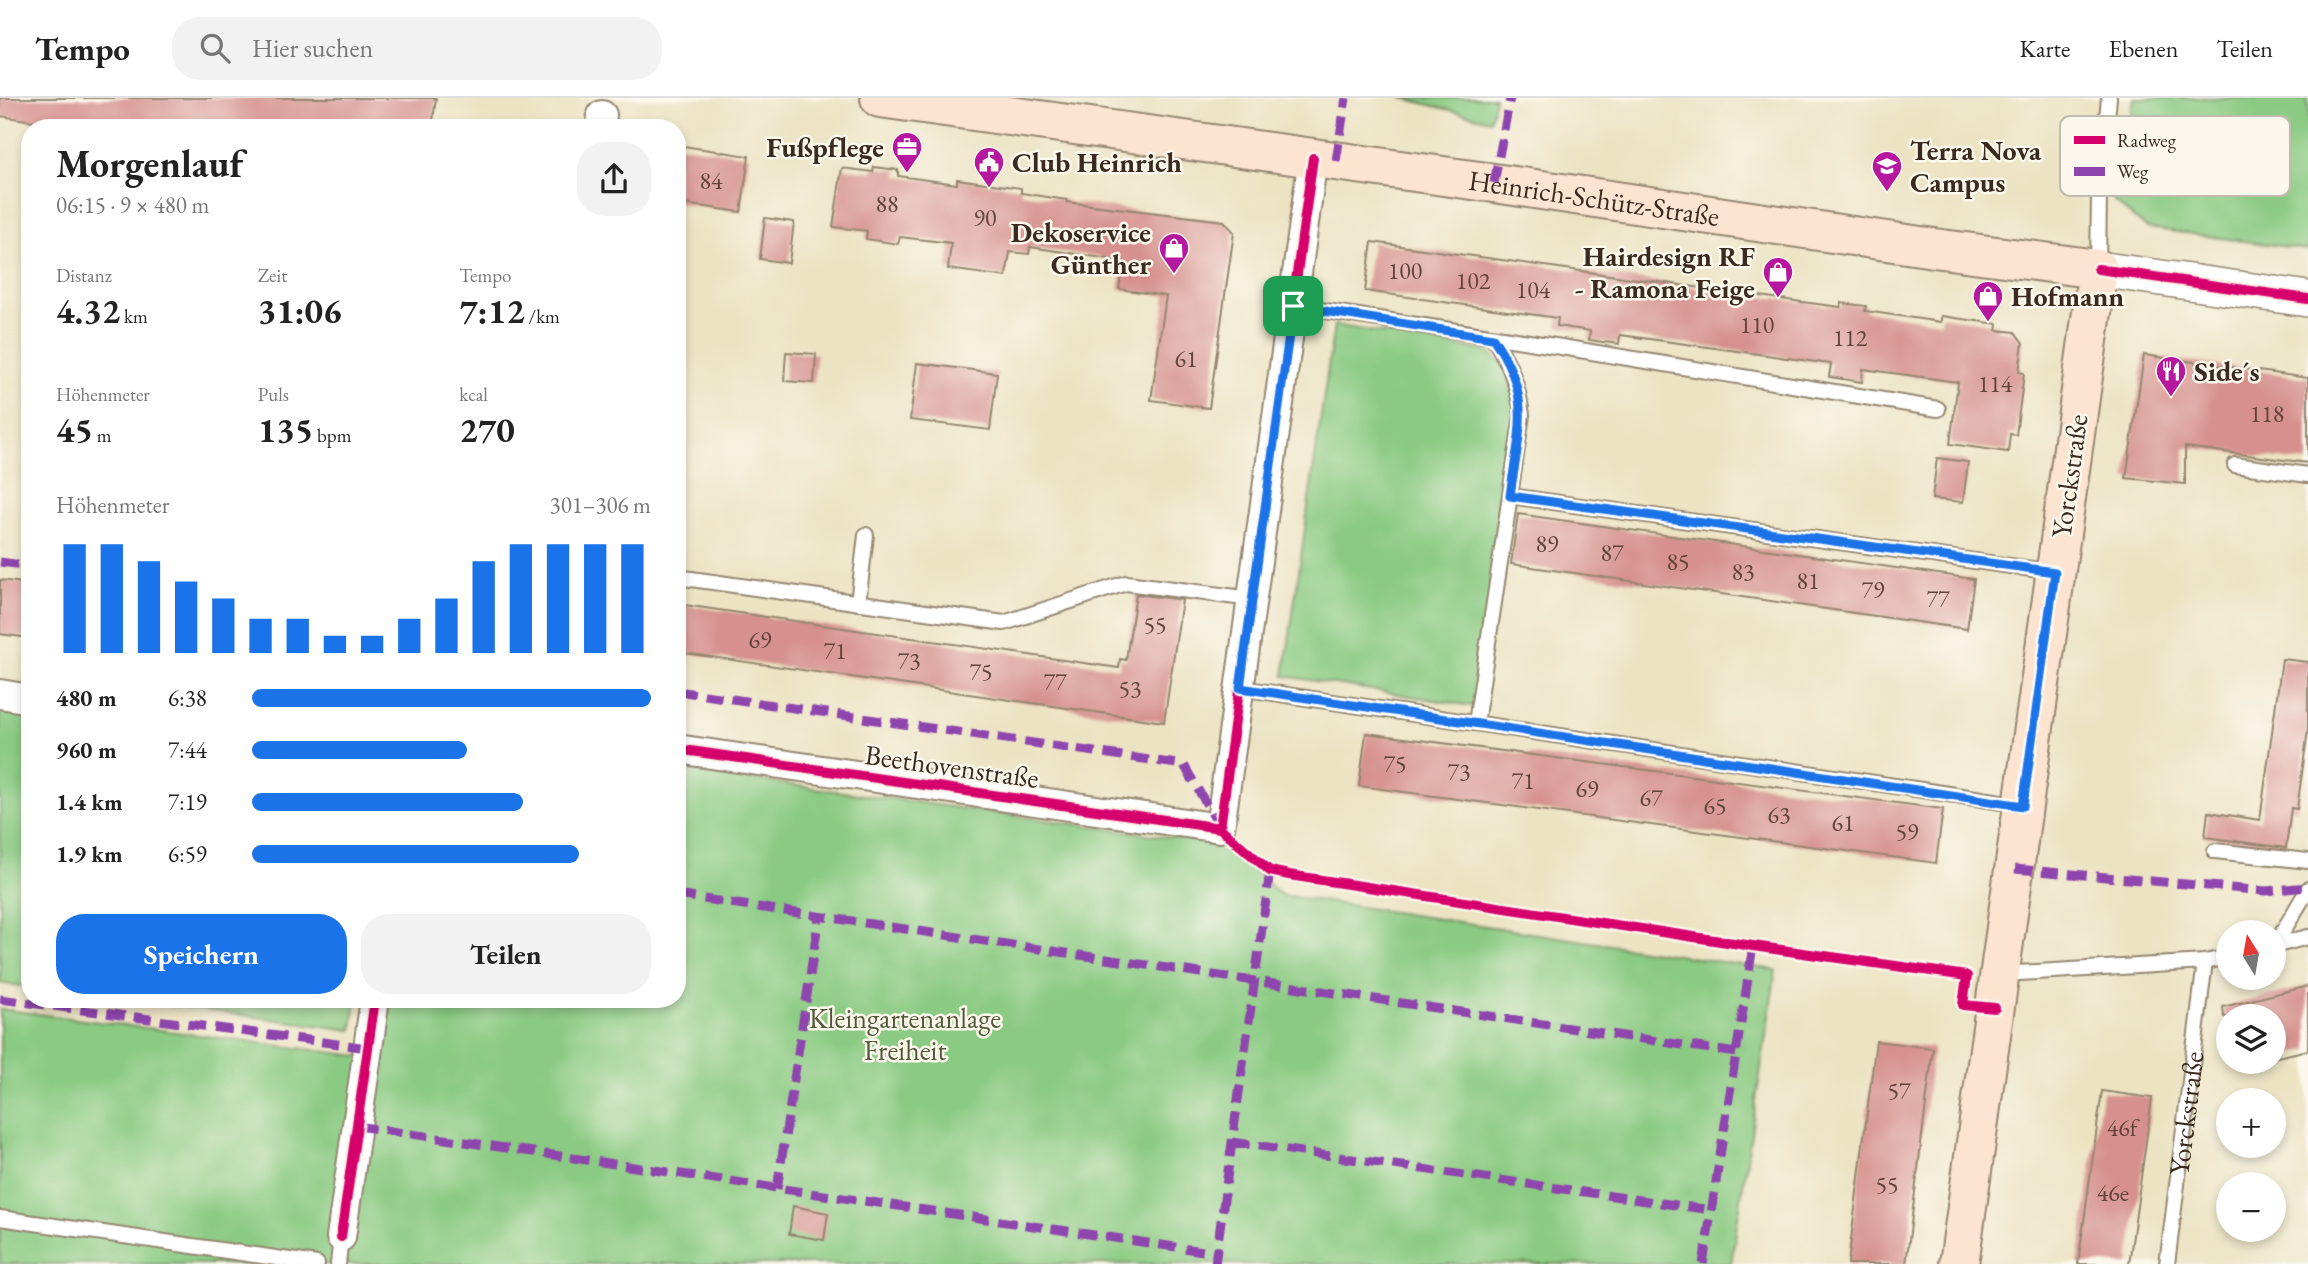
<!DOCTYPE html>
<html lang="de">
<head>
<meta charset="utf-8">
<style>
	:root { --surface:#fff; --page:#f2f2f2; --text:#222; --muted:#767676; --line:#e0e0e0; --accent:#1a73e8 }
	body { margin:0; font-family:"EB Garamond",serif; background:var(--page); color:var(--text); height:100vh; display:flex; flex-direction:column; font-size:26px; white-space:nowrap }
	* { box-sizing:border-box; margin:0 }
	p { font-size:23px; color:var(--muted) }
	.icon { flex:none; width:38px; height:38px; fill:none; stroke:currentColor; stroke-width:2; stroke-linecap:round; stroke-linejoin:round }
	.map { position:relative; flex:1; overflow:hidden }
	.side { position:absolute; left:21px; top:21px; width:665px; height:889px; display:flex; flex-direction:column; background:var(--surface); border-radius:28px; box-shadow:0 4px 10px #0003 }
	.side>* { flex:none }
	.needle { width:46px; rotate:349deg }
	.fabs { position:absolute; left:2216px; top:822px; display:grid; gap:14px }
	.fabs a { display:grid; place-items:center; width:70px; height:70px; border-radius:50%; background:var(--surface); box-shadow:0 4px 10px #0003; font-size:35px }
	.pin { position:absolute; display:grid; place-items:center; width:60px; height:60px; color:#fff; margin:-30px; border-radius:14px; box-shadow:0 4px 10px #0006 }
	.round { display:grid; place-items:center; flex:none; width:74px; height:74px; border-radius:28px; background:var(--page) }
	.summary { display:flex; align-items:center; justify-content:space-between; height:119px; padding:0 35px }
	h1 { font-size:38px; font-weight:700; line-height:52px }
	.stats { display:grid; grid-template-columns:repeat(3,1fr); gap:10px; height:119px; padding:7px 35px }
	.stats div { display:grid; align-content:center }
	.stats b { font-size:35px; font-weight:700 }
	.stats small { font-size:19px; font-weight:400 }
	.stats p { font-size:19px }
	.chart { height:196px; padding:14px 35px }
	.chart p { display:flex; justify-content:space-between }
	.chart svg { width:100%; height:126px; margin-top:7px; stroke:var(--accent); stroke-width:6 }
	.button { display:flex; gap:14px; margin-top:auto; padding:14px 35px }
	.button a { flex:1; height:80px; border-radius:28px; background:var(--accent); color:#fff; font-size:28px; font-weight:700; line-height:80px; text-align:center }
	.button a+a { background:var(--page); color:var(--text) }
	ul { padding:0 35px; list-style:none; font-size:23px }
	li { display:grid; grid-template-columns:112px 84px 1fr; align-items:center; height:52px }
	li i { height:18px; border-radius:9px; background:var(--accent) }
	header { display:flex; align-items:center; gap:42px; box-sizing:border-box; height:98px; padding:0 35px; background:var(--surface); border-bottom:2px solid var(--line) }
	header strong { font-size:33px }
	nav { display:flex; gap:38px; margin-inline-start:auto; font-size:24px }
	.search { width:490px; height:63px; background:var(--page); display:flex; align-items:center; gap:18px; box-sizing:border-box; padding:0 24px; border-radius:28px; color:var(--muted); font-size:26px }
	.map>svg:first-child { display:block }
	.green { fill:#8aca82; stroke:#627a50; stroke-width:2 }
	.building { fill:#d6908d }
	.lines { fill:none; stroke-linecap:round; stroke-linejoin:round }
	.service-casing { stroke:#948670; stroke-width:18 }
	.minor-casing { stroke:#948670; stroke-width:32 }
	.tertiary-casing { stroke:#948670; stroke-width:38 }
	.secondary-casing { stroke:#948670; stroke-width:42 }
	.service { stroke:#fff; stroke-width:14 }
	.minor { stroke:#fff; stroke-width:28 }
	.tertiary { stroke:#fff; stroke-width:35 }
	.secondary { stroke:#fde4d1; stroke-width:38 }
	.quiet { stroke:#8e44ad; stroke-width:9; stroke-dasharray:18 9; stroke-linecap:butt }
	.cycleway-casing { stroke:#fbf7ec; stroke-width:15 }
	.cycleway { stroke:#d6006c; stroke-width:10 }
	.route-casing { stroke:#fff; stroke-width:14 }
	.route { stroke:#1a73e8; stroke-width:9 }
	.labels { text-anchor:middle; stroke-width:5; stroke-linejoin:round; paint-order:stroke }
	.number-label { font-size:24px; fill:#62443a }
	.poi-label { font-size:28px; font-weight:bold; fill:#3b2a1e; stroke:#fbf7ec; text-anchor:start }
	.street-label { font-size:28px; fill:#3b2a1e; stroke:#fbf7ec }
	.park-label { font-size:28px; fill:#535a3c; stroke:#fbf7ec }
	.key { fill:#fbf7ec; stroke:#c1baae; stroke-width:2 }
	.key-label { font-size:19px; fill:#3b2a1e }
</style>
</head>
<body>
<header>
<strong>Tempo</strong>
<div class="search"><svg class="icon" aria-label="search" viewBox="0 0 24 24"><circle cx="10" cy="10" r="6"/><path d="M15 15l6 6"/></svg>Hier suchen</div>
<nav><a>Karte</a><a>Ebenen</a><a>Teilen</a></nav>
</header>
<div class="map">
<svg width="2308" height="1166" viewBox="0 0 2308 1166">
	<rect width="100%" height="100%" fill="#fbf7ec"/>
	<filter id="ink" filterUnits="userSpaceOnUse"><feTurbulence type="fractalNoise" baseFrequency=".0143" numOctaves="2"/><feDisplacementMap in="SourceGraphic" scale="14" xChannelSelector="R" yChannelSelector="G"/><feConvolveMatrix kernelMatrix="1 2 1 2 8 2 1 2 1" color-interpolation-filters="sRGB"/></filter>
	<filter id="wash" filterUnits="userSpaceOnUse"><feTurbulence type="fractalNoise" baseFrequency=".00686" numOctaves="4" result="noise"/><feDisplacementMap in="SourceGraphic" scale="28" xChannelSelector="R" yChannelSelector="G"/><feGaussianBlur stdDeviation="1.57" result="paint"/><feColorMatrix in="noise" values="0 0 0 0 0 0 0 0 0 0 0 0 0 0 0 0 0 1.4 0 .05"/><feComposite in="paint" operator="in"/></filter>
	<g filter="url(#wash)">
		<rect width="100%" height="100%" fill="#ece3c3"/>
		<path class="green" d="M1402,0H1495L1490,22Z
			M2134,0H2308V152L2147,130L2114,104Z
			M1334,227L1486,253L1506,269L1519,312L1479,609L1284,578Z
			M0,614L30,618V889L0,885Z
			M677,671L1226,747L1281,797L1776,872L1731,1166H0V911L374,960L382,901H677Z
			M124,901H356L352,932Z"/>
		<g id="blocks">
			<path class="building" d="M0,0H436L432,30H79L0,18Z
				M677,47L749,58L741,114L677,105Z
				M874,69L898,72V78L957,86V81L1021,90V95L1067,102V104L1224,123L1234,134L1209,310L1151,302L1166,198L1119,191L1123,163L1030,149L1029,156L1010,154L1006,179L948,171L951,145L900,139L898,146L866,141L867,133L833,129L842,70L873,74Z
				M765,120L794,124L789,165L760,161Z
				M1372,144L1802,204L1841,209V205L1866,208L1865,213L1941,224V218L1998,226L1997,232L2015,234L2023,245L2019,274L2024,275L2016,337L2010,336L2008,354L1950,346L1958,284L1863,271L1862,284L1829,279L1831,266L1620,237L1619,246L1603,244L1589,242L1590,233L1557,228L1558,220L1365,193Z
				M786,254L816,256L814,285L784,283Z
				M2144,257L2308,280V365L2185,349V386L2126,380Z
				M917,265L997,275L990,332L910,322Z
				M1937,360L1968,364L1963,404L1932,401Z
				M1518,416L1974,481L1967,531L1511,466Z
				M0,482L30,486V540L0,536Z
				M1136,496L1182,502L1164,624L677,554V506L1119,570L1120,561L1126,562Z
				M2282,561L2308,564V632L2297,711L2291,710L2286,750L2205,739L2208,714L2260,722Z
				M1366,635L1943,711L1936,765L1359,688Z
				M2308,888V952L2273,960V919H2224L2223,909Z
				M1876,943L1933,950L1906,1166H1848Z
				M2102,993L2152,1000L2129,1166H2078Z
				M793,1108L828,1115L824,1142L789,1136Z"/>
		</g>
	</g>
	<g filter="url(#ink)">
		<use href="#blocks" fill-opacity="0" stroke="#948670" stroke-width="2"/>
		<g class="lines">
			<g class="service-casing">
				<g id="service">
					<path d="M2098,170L2099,97L2109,0"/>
					<path d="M1293,208L1549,247L1938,311"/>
					<path d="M2235,367L2308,377"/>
					<path d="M1510,398L2054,474"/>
					<path d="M677,479L1004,525L1126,485L1252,501"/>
					<path d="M858,505L866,437"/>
					<path d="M1240,590L2022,707"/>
					<path d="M1476,625L1522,317C1518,287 1510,265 1493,240"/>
					<path d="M2215,753L2308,763"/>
					<path d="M2275,847L2308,791"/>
					<path d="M2273,848L2308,839"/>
					<path d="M2002,876L2205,864L2228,859"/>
					<path d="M0,1120L317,1166"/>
					<path d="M338,1166L341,1139"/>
					<path id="s1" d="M2167,1166L2205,864"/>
				</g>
			</g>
			<g class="minor-casing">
				<path id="minor" d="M600,30L602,17
					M0,596L30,601
					M677,651L1220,730L1313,60
					M341,1139L375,901"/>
			</g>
			<g class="tertiary-casing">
				<path id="tertiary" d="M2098,171L2308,201"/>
			</g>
			<g class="secondary-casing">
				<g id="secondary">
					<path id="s2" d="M880,0L1494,85L1934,150L2098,171L1959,1166"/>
				</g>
			</g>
			<use href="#service" class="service"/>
			<use href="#minor" class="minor"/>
			<use href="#tertiary" class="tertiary"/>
			<use href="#secondary" class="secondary"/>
			<path class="quiet" d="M1336,63L1346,0
				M1494,85L1510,0
				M0,464L30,468
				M677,593L1184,667L1220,730
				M2015,771L2266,793L2308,789
				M677,797L1737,955
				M0,901L368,950
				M357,1028L1216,1155
				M1232,1044L1711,1112
				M777,1091L819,819
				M1215,1166L1270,773
				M1703,1166L1753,848"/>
			<g class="cycleway-casing">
				<path id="cycleway" d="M2098,171L2308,201
					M677,651L1220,730
					M1220,730L1270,773L1289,777L1753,848L1967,878L1963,907L1995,910
					M1220,730L1313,60
					M341,1139L375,901"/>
			</g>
			<use href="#cycleway" class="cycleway"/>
		</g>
	</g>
	<g class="lines" filter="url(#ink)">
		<g class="route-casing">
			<path id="route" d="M1293,208L1493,240C1534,300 1519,332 1510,398L2055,474L2023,708L1240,590Z"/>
		</g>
		<use href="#route" class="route"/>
	</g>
	<defs>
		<g id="office-pin" transform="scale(1.575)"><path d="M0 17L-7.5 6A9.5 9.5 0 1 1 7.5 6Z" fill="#b5179e" stroke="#fbf7ec"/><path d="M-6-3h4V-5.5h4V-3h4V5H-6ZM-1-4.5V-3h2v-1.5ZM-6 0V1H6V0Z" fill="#fff"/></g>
		<g id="civic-pin" transform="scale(1.575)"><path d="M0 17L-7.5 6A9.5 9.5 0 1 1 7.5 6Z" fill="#b5179e" stroke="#fbf7ec"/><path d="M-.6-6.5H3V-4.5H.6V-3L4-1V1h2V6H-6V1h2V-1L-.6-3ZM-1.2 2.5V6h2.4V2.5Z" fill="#fff"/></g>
		<g id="school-pin" transform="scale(1.575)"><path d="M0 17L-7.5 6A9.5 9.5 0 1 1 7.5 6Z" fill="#b5179e" stroke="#fbf7ec"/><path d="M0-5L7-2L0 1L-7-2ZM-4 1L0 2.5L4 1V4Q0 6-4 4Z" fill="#fff"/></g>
		<g id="shop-pin" transform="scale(1.575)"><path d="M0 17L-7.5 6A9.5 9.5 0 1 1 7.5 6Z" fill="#b5179e" stroke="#fbf7ec"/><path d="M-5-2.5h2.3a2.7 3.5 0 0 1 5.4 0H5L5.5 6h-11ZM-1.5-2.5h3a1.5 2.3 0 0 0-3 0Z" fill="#fff"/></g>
		<g id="restaurant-pin" transform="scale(1.575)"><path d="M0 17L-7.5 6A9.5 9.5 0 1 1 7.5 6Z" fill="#b5179e" stroke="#fbf7ec"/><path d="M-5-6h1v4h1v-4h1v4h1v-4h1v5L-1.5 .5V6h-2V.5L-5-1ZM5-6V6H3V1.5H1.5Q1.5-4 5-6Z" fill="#fff"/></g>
	</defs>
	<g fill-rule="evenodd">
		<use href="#office-pin" x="907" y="49"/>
		<use href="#civic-pin" x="989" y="64"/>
		<use href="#school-pin" x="1887" y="68"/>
		<use href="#shop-pin" x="1174" y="150"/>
		<use href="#shop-pin" x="1778" y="174"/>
		<use href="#shop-pin" x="1988" y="198"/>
		<use href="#restaurant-pin" x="2171" y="273"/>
	</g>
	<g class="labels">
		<g class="number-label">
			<text x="711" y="91">84</text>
			<text x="887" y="114">88</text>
			<text x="985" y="128">90</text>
			<text x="1405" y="181">100</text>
			<text x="1473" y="191">102</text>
			<text x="1533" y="200">104</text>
			<text x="1757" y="235">110</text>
			<text x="1850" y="248">112</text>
			<text x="1186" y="269">61</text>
			<text x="1995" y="294">114</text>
			<text x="2267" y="324">118</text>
			<text x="1547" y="454">89</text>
			<text x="1612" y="463">87</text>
			<text x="1678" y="472">85</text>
			<text x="1743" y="482">83</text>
			<text x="1808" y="491">81</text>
			<text x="1873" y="500">79</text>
			<text x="1938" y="509">77</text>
			<text x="1155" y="535">55</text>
			<text x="760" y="550">69</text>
			<text x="835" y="561">71</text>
			<text x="909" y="571">73</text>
			<text x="981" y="582">75</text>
			<text x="1055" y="592">77</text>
			<text x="1130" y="599">53</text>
			<text x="1395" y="674">75</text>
			<text x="1459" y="682">73</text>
			<text x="1523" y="691">71</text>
			<text x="1587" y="699">69</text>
			<text x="1651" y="708">67</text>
			<text x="1715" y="716">65</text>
			<text x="1779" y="725">63</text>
			<text x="1843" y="733">61</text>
			<text x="1907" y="742">59</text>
			<text x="1899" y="1001">57</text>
			<text x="2122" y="1038">46f</text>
			<text x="1887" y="1095">55</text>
			<text x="2113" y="1103">46e</text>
		</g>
		<g class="poi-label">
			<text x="884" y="59" text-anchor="end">Fußpflege</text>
			<text x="1910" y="62">Terra Nova<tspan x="1910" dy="32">Campus</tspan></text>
			<text x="1012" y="74">Club Heinrich</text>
			<text x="1151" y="144" text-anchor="end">Dekoservice<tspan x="1151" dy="32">Günther</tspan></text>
			<text x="1755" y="168" text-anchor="end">Hairdesign RF<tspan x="1755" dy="32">- Ramona Feige</tspan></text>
			<text x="2011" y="208">Hofmann</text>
			<text x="2194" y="283">Side´s</text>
		</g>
		<g class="street-label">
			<text dy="10" stroke="none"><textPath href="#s2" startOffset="721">Heinrich-Schütz-Straße</textPath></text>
			<text transform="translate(2069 378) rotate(-82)" y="10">Yorckstraße</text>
			<text transform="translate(952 668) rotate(8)" y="10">Beethovenstraße</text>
			<text dy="10" stroke="none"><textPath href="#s1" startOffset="152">Yorckstraße</textPath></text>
		</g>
		<g class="park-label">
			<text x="905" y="930">Kleingartenanlage<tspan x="905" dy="32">Freiheit</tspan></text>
		</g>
	</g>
	<rect x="2060" y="18" width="230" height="80" rx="10" class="key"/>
	<rect x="2074" y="38" width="31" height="8" fill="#d6006c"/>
	<rect x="2074" y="69" width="31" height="9" fill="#8e44ad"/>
	<g class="key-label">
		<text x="2117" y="49">Radweg</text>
		<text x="2117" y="80">Weg</text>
	</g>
</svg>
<div class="fabs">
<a><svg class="needle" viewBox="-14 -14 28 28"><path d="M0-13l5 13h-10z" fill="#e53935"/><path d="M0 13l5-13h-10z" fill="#767676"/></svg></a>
<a><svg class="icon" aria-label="layers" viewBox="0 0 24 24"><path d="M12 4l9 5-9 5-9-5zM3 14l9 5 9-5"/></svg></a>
<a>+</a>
<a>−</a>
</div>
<div class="pin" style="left:1293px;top:208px;background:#1e9e55"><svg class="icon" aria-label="arrive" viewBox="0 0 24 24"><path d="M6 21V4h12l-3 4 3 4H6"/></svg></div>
<section class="side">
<div class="summary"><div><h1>Morgenlauf</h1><p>06:15 · 9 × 480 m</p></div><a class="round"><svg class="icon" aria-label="share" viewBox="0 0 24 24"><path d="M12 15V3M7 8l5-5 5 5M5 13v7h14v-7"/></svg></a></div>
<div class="stats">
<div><p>Distanz</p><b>4.32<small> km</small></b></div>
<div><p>Zeit</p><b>31:06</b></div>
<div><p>Tempo</p><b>7:12<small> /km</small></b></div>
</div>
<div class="stats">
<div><p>Höhenmeter</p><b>45<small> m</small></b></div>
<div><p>Puls</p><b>135<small> bpm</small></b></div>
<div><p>kcal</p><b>270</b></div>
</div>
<div class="chart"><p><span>Höhenmeter</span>301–306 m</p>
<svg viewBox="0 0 160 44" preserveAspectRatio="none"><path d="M5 44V6M15 44V6M25 44V12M35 44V19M45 44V25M55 44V32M65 44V32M75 44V38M85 44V38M95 44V32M105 44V25M115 44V12M125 44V6M135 44V6M145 44V6M155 44V6"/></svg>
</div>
<ul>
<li><b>480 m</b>6:38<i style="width:100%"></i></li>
<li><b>960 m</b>7:44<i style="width:54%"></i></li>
<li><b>1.4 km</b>7:19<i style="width:68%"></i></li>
<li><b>1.9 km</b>6:59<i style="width:82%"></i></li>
</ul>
<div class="button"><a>Speichern</a><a>Teilen</a></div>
</section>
</div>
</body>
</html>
